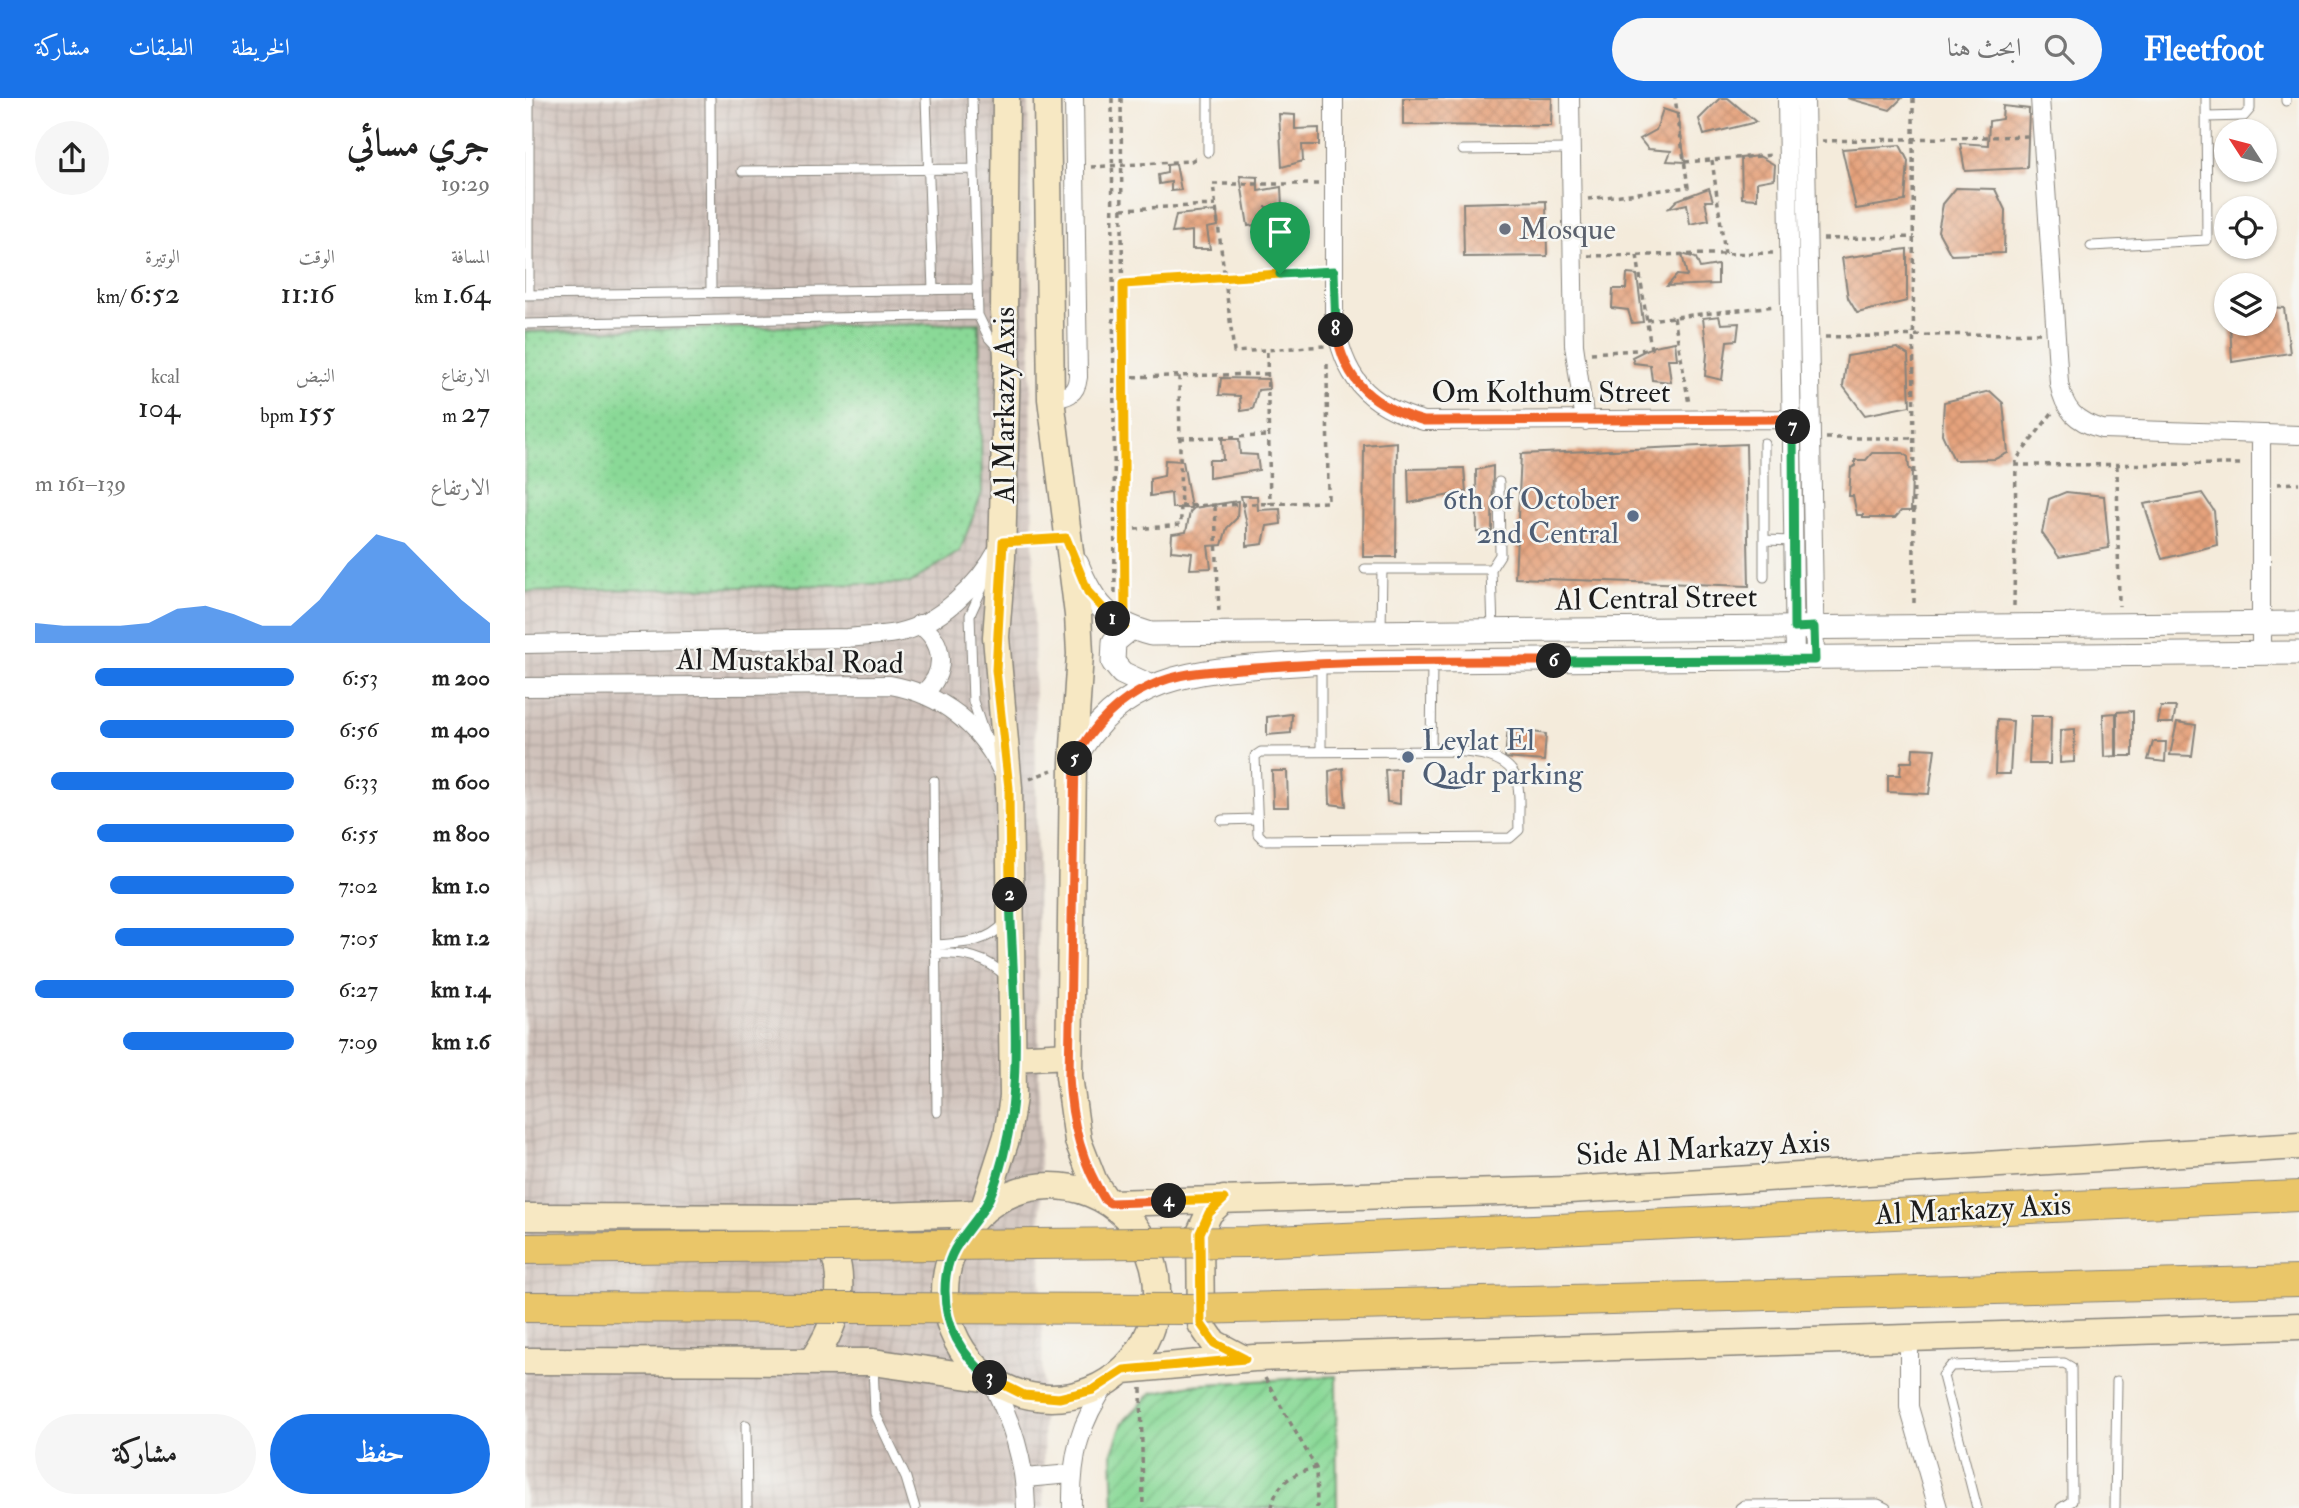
<!DOCTYPE html>
<html lang="ar">
<head>
<meta charset="utf-8">
<style>
	:root { --surface:#fff; --page:#f6f6f6; --text:#222; --muted:#767676; --accent:#1a73e8 }
	body { margin:0; font-family:"IM FELL Double Pica",Amiri,serif; background:var(--page); color:var(--text); direction:rtl; height:100vh; display:flex; flex-direction:column; font-size:26px; white-space:nowrap }
	* { box-sizing:border-box; margin:0 }
	p { font-size:23px; color:var(--muted) }
	.icon { flex:none; width:38px; height:38px; fill:none; stroke:currentColor; stroke-width:2; stroke-linecap:round; stroke-linejoin:round }
	.map { position:relative; flex:1; overflow:hidden; direction:ltr }
	.side { display:flex; flex-direction:column; background:var(--surface); width:525px }
	.side>* { flex:none }
	.needle { width:46px; rotate:306deg }
	.fabs { position:absolute; left:1689px; top:21px; display:grid; gap:14px }
	.fabs a { display:grid; place-items:center; width:63px; height:63px; border-radius:50%; background:var(--surface); box-shadow:0 2px 5px #0004; font-size:35px }
	.pin { position:absolute; display:grid; place-items:center; width:60px; height:60px; color:#fff; margin:-72px -30px; border-radius:50% 50% 50% 0; rotate:-45deg; box-shadow:0 0 7px #0007 }
	.pin .icon { rotate:45deg }
	.km { position:absolute; width:35px; height:35px; margin:-18px; border-radius:50%; background:#222; color:#fff; font-size:19px; line-height:35px; text-align:center }
	.round { display:grid; place-items:center; flex:none; width:74px; height:74px; border-radius:37px; background:var(--page) }
	.head { display:flex; align-items:center; justify-content:space-between; height:119px; padding:0 35px }
	h1 { font-size:38px; font-weight:600; line-height:52px }
	.metrics { display:grid; grid-template-columns:repeat(3,1fr); gap:10px; height:119px; padding:7px 35px }
	.metrics div { display:grid; align-content:center }
	.metrics b { font-size:30px; font-weight:600 }
	.metrics small { font-size:19px; font-weight:400 }
	.metrics p { font-size:19px }
	.chart { height:196px; padding:14px 35px }
	.chart p { display:flex; justify-content:space-between }
	.chart svg { width:100%; height:126px; margin-top:7px; fill:var(--accent); opacity:.7 }
	.cta { display:flex; gap:14px; margin-top:auto; padding:14px 35px }
	.cta a { flex:1; height:80px; border-radius:42px; background:var(--accent); color:#fff; font-size:28px; font-weight:600; line-height:80px; text-align:center }
	.cta a+a { background:var(--page); color:var(--text) }
	ul { padding:0 35px; list-style:none; font-size:23px }
	li { display:grid; grid-template-columns:112px 84px 1fr; align-items:center; height:52px }
	li i { height:18px; border-radius:9px; background:var(--accent) }
	header { display:flex; align-items:center; gap:42px; box-sizing:border-box; height:98px; padding:0 35px; background:var(--accent); color:#fff }
	header strong { font-size:33px }
	nav { display:flex; gap:38px; margin-inline-start:auto; font-size:24px }
	.search { width:490px; height:63px; background:var(--page); display:flex; align-items:center; gap:18px; box-sizing:border-box; padding:0 24px; border-radius:38px; color:var(--muted); font-size:26px }
	main { display:flex; flex:1; min-height:0 }
	.map>svg:first-child { display:block }
	.industrial { fill:url(#industrial-grid) }
	.park { fill:url(#park-dots); stroke:#537a5a; stroke-width:2 }
	.garden { fill:url(#garden-furrows); stroke:#537a5a; stroke-width:2 }
	.building { fill:url(#building-cross-hatch) }
	.lines { fill:none; stroke-linecap:round; stroke-linejoin:round }
	.service-casing { stroke:#88847c; stroke-width:11 }
	.minor-casing { stroke:#88847c; stroke-width:20 }
	.tertiary-casing { stroke:#88847c; stroke-width:25 }
	.secondary-casing { stroke:#88847c; stroke-width:29 }
	.trunk-casing { stroke:#88847c; stroke-width:32 }
	.path { stroke:#88847c; stroke-width:3.5; stroke-dasharray:5 5; stroke-linecap:butt }
	.service { stroke:#fff; stroke-width:9 }
	.minor { stroke:#fff; stroke-width:18 }
	.tertiary { stroke:#fff; stroke-width:23 }
	.secondary { stroke:#f7e8c3; stroke-width:26 }
	.trunk { stroke:#eac669; stroke-width:30 }
	.trunk-bridge-casing { stroke:#88847c; stroke-width:32; stroke-linecap:butt }
	.trunk-bridge { stroke:#eac669; stroke-width:30 }
	.split-1-casing { stroke:#fff; stroke-width:14 }
	.split-2-casing { stroke:#fff; stroke-width:14 }
	.split-3-casing { stroke:#fff; stroke-width:14 }
	.split-4-casing { stroke:#fff; stroke-width:14 }
	.split-5-casing { stroke:#fff; stroke-width:14 }
	.split-6-casing { stroke:#fff; stroke-width:14 }
	.split-7-casing { stroke:#fff; stroke-width:14 }
	.split-8-casing { stroke:#fff; stroke-width:14 }
	.split-9-casing { stroke:#fff; stroke-width:14 }
	.split-1 { stroke:#f5b400; stroke-width:9 }
	.split-2 { stroke:#f5b400; stroke-width:9 }
	.split-3 { stroke:#22a559; stroke-width:9 }
	.split-4 { stroke:#f5b400; stroke-width:9 }
	.split-5 { stroke:#f0652b; stroke-width:9 }
	.split-6 { stroke:#f0652b; stroke-width:9 }
	.split-7 { stroke:#22a559; stroke-width:9 }
	.split-8 { stroke:#f0652b; stroke-width:9 }
	.split-9 { stroke:#22a559; stroke-width:9 }
	.worship-dot { fill:#6b7280; stroke:#f6f6f2; stroke-width:2.5 }
	.service-dot { fill:#5c6f8a; stroke:#f6f6f2; stroke-width:2.5 }
	.labels { text-anchor:middle; stroke-width:5; stroke-linejoin:round; paint-order:stroke }
	.worship-label { font-size:30px; fill:#5b616d; stroke:#f6f6f2; text-anchor:start }
	.street-label { font-size:30px; fill:#1c1c1c; stroke:#f6f6f2 }
	.service-label { font-size:30px; fill:#4e5e75; stroke:#f6f6f2; text-anchor:end }
</style>
</head>
<body>
<header>
<strong>Fleetfoot</strong>
<div class="search"><svg class="icon" aria-label="search" viewBox="0 0 24 24"><circle cx="10" cy="10" r="6"/><path d="M15 15l6 6"/></svg>ابحث هنا</div>
<nav><a>الخريطة</a><a>الطبقات</a><a>مشاركة</a></nav>
</header>
<main>
<div class="map">
<svg width="1774" height="1410" viewBox="0 0 1774 1410">
	<defs>
		<pattern id="industrial-grid" width="8" height="8" patternUnits="userSpaceOnUse" patternTransform="scale(1.75)"><rect width="8" height="8" fill="#cfc1ba"/><path d="M0 4h8M4 0v8" fill="none" stroke="#b1a59f"/></pattern>
		<pattern id="park-dots" width="8" height="8" patternUnits="userSpaceOnUse" patternTransform="scale(1.75)"><rect width="8" height="8" fill="#8ad997"/><path d="M2 2h.1M6 6h.1" fill="none" stroke="#76ba82" stroke-width="1.8" stroke-linecap="round"/></pattern>
		<pattern id="garden-furrows" width="10" height="10" patternUnits="userSpaceOnUse" patternTransform="scale(1.75)"><rect width="10" height="10" fill="#8ad997"/><path d="M-1 1l2-2M0 10L10 0M9 11l2-2" fill="none" stroke="#76ba82"/></pattern>
		<pattern id="building-cross-hatch" width="8" height="8" patternUnits="userSpaceOnUse" patternTransform="scale(1.75)"><rect width="8" height="8" fill="#e5a27b"/><path d="M0 0l8 8M0 8l8-8" fill="none" stroke="#c48b6a"/></pattern>
	</defs>
	<rect width="100%" height="100%" fill="#f6f6f2"/>
	<filter id="ink" filterUnits="userSpaceOnUse"><feTurbulence type="fractalNoise" baseFrequency=".0143" numOctaves="2"/><feDisplacementMap in="SourceGraphic" scale="14" xChannelSelector="R" yChannelSelector="G"/><feConvolveMatrix kernelMatrix="1 2 1 2 8 2 1 2 1" color-interpolation-filters="sRGB"/></filter>
	<filter id="wash" filterUnits="userSpaceOnUse"><feTurbulence type="fractalNoise" baseFrequency=".00686" numOctaves="4" result="noise"/><feDisplacementMap in="SourceGraphic" scale="28" xChannelSelector="R" yChannelSelector="G"/><feGaussianBlur stdDeviation="1.57" result="paint"/><feColorMatrix in="noise" values="0 0 0 0 0 0 0 0 0 0 0 0 0 0 0 0 0 1.4 0 .05"/><feComposite in="paint" operator="in"/></filter>
	<g filter="url(#wash)">
		<rect width="100%" height="100%" fill="#f4ebdb"/>
		<path class="industrial" d="M0,0H503L519,1410H0Z"/>
		<path class="park" d="M454,225L457,395L435,453L385,485L0,494V234Z"/>
		<path class="garden" d="M811,1278L812,1410H589L587,1354L598,1324L626,1295L666,1287Z"/>
		<g id="blocks">
			<path class="building" d="M878,0H1027L1026,28L878,27Z
				M1195,0H1203L1231,24L1179,37L1174,21Z
				M1322,0H1377L1365,12Z
				M1478,8L1504,11L1502,70L1440,73L1435,45L1463,47L1464,23L1477,21Z
				M1138,11L1153,16L1160,64L1142,63L1146,53L1123,51L1115,41L1131,32Z
				M754,16L770,17V31L794,30V47H777L778,63L757,69Z
				M1375,47L1383,63L1380,103L1331,111L1317,51Z
				M1234,58L1250,67L1249,81L1232,84V101L1217,100L1216,60Z
				M651,66L656,92L646,93V84L634,86L633,77L642,75V67Z
				M715,78L733,79V93L756,89L757,109H741V125L723,128Z
				M1184,90L1188,103H1180L1184,122L1165,126L1162,106L1144,110L1152,102Z
				M1431,90L1470,91L1480,112L1479,155L1426,157L1413,133L1418,106Z
				M1021,103L1022,158L939,159L938,105Z
				M692,113L693,128L682,130L685,151H667V133L647,135L651,117Z
				M1382,151V203L1332,215L1323,200L1317,160Z
				M1157,156L1171,160L1175,170L1193,167V186L1142,188L1152,177L1162,178Z
				M1102,176L1112,177L1118,224L1107,225L1103,212L1087,210L1088,191H1101Z
				M1740,209L1759,210L1765,255L1707,264L1705,226H1740Z
				M1194,218L1196,226L1214,225L1212,242L1202,243L1197,282L1180,278L1182,255L1178,220Z
				M1150,244L1152,261H1143L1146,284L1127,282L1125,267L1109,265L1107,259L1129,248Z
				M1372,250L1383,257L1385,308L1340,317L1318,288L1322,258Z
				M696,280L743,281L744,291L733,292L728,311L716,313L715,298L694,297Z
				M1465,293L1478,305L1483,355L1470,361L1429,362L1417,336L1419,304Z
				M697,341H714L715,356L732,357L734,372L684,380V362H698Z
				M872,344L871,459H838L839,347Z
				M1221,346L1224,488L990,480L996,356Z
				M1347,355H1378L1383,359L1384,371L1387,372L1386,413H1376L1370,420H1338V417H1332L1328,398H1324L1326,370L1330,368V362H1341Z
				M640,362L658,363L666,410H647L646,395L625,398V381L639,378Z
				M968,368L967,433L952,434L951,372Z
				M939,370L941,394L884,405L883,371Z
				M1541,394L1579,398L1584,450L1534,459L1517,435L1524,401Z
				M1677,395L1689,413L1692,447L1637,461L1619,406Z
				M716,398H732L733,412L755,411L756,426L742,428L738,446L722,448V427Z
				M713,403L712,420L702,430L697,447L683,448L686,470L665,471L667,455L646,453L647,436L661,434L665,414L669,410Z
				M1636,609H1651L1648,625H1633Z
				M1608,613V658H1592V614Z
				M1591,615V658L1579,659L1578,616Z
				M767,616L766,635L742,637V619Z
				M1506,618H1526L1525,666H1504Z
				M1472,622L1488,623L1485,676H1470Z
				M1652,624L1671,627L1667,658L1645,657Z
				M983,630L1021,636L1019,663L980,660Z
				M1550,631L1549,664L1535,665L1536,632Z
				M1628,644H1641L1640,664L1623,662Z
				M1388,650L1410,651L1404,696L1363,694V677H1375L1376,664H1387Z
				M818,670L821,708L805,706L804,673Z
				M875,671V706L862,704L860,672Z
				M747,673H762L763,709H748Z"/>
		</g>
	</g>
	<g filter="url(#ink)">
		<use href="#blocks" fill-opacity="0" stroke="#88847c" stroke-width="2"/>
		<g class="lines">
			<g class="service-casing">
				<path id="service" d="M185,0L186,195
					M401,0L408,192
					M447,0L453,217L464,240L476,253
					M1761,3V0
					M1682,19L1719,18L1725,11V0
					M938,52L1045,51
					M683,54V0
					M217,73L448,71
					M1566,148L1682,142L1681,0
					M0,197L452,191
					M4,197V0
					M0,226L453,217
					M1239,345V479
					M1239,442L1269,443
					M840,471H966L975,457L974,384
					M966,471L968,532
					M856,532L857,471
					M796,566V653
					M458,633L448,603L445,517L460,484
					M906,653L907,564
					M926,653C948,654 985,657 992,683C996,697 993,717 994,732L985,740L739,742L733,736L730,658L736,654Z
					M409,683L412,1014
					M697,722L732,721
					M410,847C437,845 461,846 480,825
					M410,856C438,855 462,858 482,880
					M348,1267L350,1315L381,1380L390,1410
					M221,1327L222,1410
					M1215,1410L1219,1407L1353,1406L1361,1410
					M1452,1410L1418,1278L1426,1268L1539,1265L1546,1269L1547,1403L1536,1410
					M1590,1410L1592,1283"/>
			</g>
			<g class="minor-casing">
				<path id="minor" d="M809,0V219C818,279 841,307 899,323L1268,321
					M1045,0L1049,247L1060,323
					M1262,0L1270,562
					M1280,0L1290,562
					M1515,0L1534,285C1539,312 1551,324 1577,331L1774,337
					M526,301C542,299 551,297 553,279L549,0
					M1736,336V555
					M394,526C420,544 422,574 399,595
					M0,546L322,540C338,538 355,538 371,535C414,527 454,487 474,450
					M0,589L365,587C416,596 456,627 478,675
					M1384,1242V1309L1413,1410
					M465,1281C487,1324 500,1362 501,1410
					M500,1380L546,1376
					M547,1410C546,1360 554,1324 584,1283"/>
			</g>
			<g class="tertiary-casing">
				<path id="tertiary" d="M552,466C568,506 583,524 626,536L1774,525
					M605,531L589,544L588,564L597,575L625,588
					M548,664C601,563 697,573 796,564L1774,555"/>
			</g>
			<g class="secondary-casing">
				<path id="secondary" d="M522,0L526,301L553,517L555,556L548,664L544,978L553,1043L569,1084L581,1102
					M488,960L544,957
					M420 1194a106 106 0 1 1 212 0a106 106 0 1 1-212 0Z
					M699,1101L684,1115L675,1135L676,1226L689,1245L719,1261
					M585,1105L1044,1092L1774,1048
					M458,1113L482,1038L488,999L484,690L471,539L477,460L482,258L479,213L481,0
					M0,1119L290,1120L455,1115
					M0,1263L348,1264L465,1281
					M286,1264C316,1223 326,1175 297,1130
					M599,1272L729,1260L1774,1228"/>
			</g>
			<g class="trunk-casing">
				<path id="trunk" d="M1123,1127L1774,1098
					M1128,1200L1774,1183"/>
			</g>
			<path class="path" d="M587,0L590,495
				M596,0L600,505
				M1388,0L1389,509
				M1297,43L1503,38
				M1187,62L1200,156
				M1160,64L1248,57
				M566,69L666,63L673,59
				M793,86H688L709,254L800,248
				M1063,101L1163,89L1150,0
				M597,111L691,107
				M1298,141L1389,139
				M1063,158L1248,155
				M598,185L795,174
				M1149,219L1164,306
				M1122,222L1250,208
				M1300,239L1516,235
				M742,254L745,406
				M1066,255L1126,251L1112,157
				M598,279L743,276
				M655,340L744,338
				M1301,340H1390
				M1490,367L1719,366
				M1592,367L1594,508
				M1752,386L1774,385
				M656,408L803,404L802,266
				M690,408L694,517
				M600,432L656,427L654,278
				M497,443L524,441
				M1489,508L1491,362L1527,315
				M505,681L527,672
				M740,1280L791,1370L792,1410
				M616,1290L618,1410
				M747,1410C750,1386 768,1374 791,1370"/>
			<use href="#service" class="service"/>
			<use href="#minor" class="minor"/>
			<use href="#tertiary" class="tertiary"/>
			<use href="#secondary" class="secondary"/>
			<use href="#trunk" class="trunk"/>
			<g class="trunk-bridge-casing">
				<path id="trunk-bridge" d="M0,1151L726,1144L1123,1127
					M0,1209L668,1211L1128,1200"/>
			</g>
			<use href="#trunk-bridge" class="trunk-bridge"/>
		</g>
	</g>
	<g class="lines" filter="url(#ink)">
		<g class="split-1-casing">
			<path id="split-1" d="M588,521L600,528L598,186L755,176"/>
		</g>
		<g class="split-2-casing">
			<path id="split-2" d="M485,797L484,690L471,572L478,444L541,440L563,494L588,521"/>
		</g>
		<g class="split-3-casing">
			<path id="split-3" d="M465,1280C437,1258 420,1229 420,1193C420,1153 437,1142 457,1113C469,1097 479,1058 483,1037C497,964 487,872 485,797"/>
		</g>
		<g class="split-4-casing">
			<path id="split-4" d="M465,1280L499,1297L534,1300L568,1292L599,1272L720,1261L689,1245L676,1226L675,1135L684,1115L699,1101L644,1103"/>
		</g>
		<g class="split-5-casing">
			<path id="split-5" d="M550,661L544,978C546,1023 556,1064 580,1102L585,1105L644,1103"/>
		</g>
		<g class="split-6-casing">
			<path id="split-6" d="M550,661C567,629 592,603 625,588C658,572 694,573 730,570C829,562 929,563 1029,563"/>
		</g>
		<g class="split-7-casing">
			<path id="split-7" d="M1029,563L1290,562L1289,529L1269,530L1268,329"/>
		</g>
		<g class="split-8-casing">
			<path id="split-8" d="M811,232C819,285 850,309 899,323L1268,321V329"/>
		</g>
		<g class="split-9-casing">
			<path id="split-9" d="M755,176L809,173L811,232"/>
		</g>
		<use href="#split-1" class="split-1"/>
		<use href="#split-2" class="split-2"/>
		<use href="#split-3" class="split-3"/>
		<use href="#split-4" class="split-4"/>
		<use href="#split-5" class="split-5"/>
		<use href="#split-6" class="split-6"/>
		<use href="#split-7" class="split-7"/>
		<use href="#split-8" class="split-8"/>
		<use href="#split-9" class="split-9"/>
	</g>
	<circle class="worship-dot" cx="980" cy="131" r="7"/>
	<g class="service-dot">
		<circle cx="1108" cy="418" r="7"/>
		<circle cx="883" cy="659" r="7"/>
	</g>
	<g class="labels">
		<g class="worship-label">
			<text x="994" y="141">Mosque</text>
		</g>
		<g class="street-label">
			<text x="1026" y="304">Om Kolthum Street</text>
			<text transform="translate(479 307) rotate(-90)" y="10">Al Markazy Axis</text>
			<text transform="translate(1131 500) rotate(-1)" y="10">Al Central Street</text>
			<text transform="translate(265 563) rotate(1)" y="10">Al Mustakbal Road</text>
			<text transform="translate(1178 1050) rotate(-3)" y="10">Side Al Markazy Axis</text>
			<text transform="translate(1448 1111) rotate(-3)" y="10">Al Markazy Axis</text>
		</g>
		<g class="service-label">
			<text x="1094" y="411">6th of October<tspan x="1094" dy="34">2nd Central</tspan></text>
			<text x="897" y="652" text-anchor="start">Leylat El<tspan x="897" dy="34">Qadr parking</tspan></text>
		</g>
	</g>
</svg>
<div class="fabs">
<a><svg class="needle" viewBox="-14 -14 28 28"><path d="M0-13l5 13h-10z" fill="#e53935"/><path d="M0 13l5-13h-10z" fill="#767676"/></svg></a>
<a><svg class="icon" aria-label="locate" viewBox="0 0 24 24"><circle cx="12" cy="12" r="6"/><path d="M12 2v4M12 18v4M2 12h4M18 12h4"/></svg></a>
<a><svg class="icon" aria-label="layers" viewBox="0 0 24 24"><path d="M12 4l9 5-9 5-9-5zM3 14l9 5 9-5"/></svg></a>
</div>
<div class="pin" style="left:755px;top:176px;background:#1e9e55"><svg class="icon" aria-label="arrive" viewBox="0 0 24 24"><path d="M6 21V4h12l-3 4 3 4H6"/></svg></div>
<b class="km" style="left:588px;top:521px">1</b>
<b class="km" style="left:485px;top:797px">2</b>
<b class="km" style="left:465px;top:1280px">3</b>
<b class="km" style="left:644px;top:1103px">4</b>
<b class="km" style="left:550px;top:661px">5</b>
<b class="km" style="left:1029px;top:563px">6</b>
<b class="km" style="left:1268px;top:329px">7</b>
<b class="km" style="left:811px;top:232px">8</b>
</div>
<section class="side">
<div class="head"><div><h1>جري مسائي</h1><p>19:29</p></div><a class="round"><svg class="icon" aria-label="share" viewBox="0 0 24 24"><path d="M12 15V3M7 8l5-5 5 5M5 13v7h14v-7"/></svg></a></div>
<div class="metrics">
<div><p>المسافة</p><b>1.64<small> km</small></b></div>
<div><p>الوقت</p><b>11:16</b></div>
<div><p>الوتيرة</p><b>6:52<small> /km</small></b></div>
</div>
<div class="metrics">
<div><p>الارتفاع</p><b>27<small> m</small></b></div>
<div><p>النبض</p><b>155<small> bpm</small></b></div>
<div><p>kcal</p><b>104</b></div>
</div>
<div class="chart"><p><span>الارتفاع</span>139–161 m</p>
<svg viewBox="0 0 160 44" preserveAspectRatio="none"><path d="M0 44V37L10 38L20 38L30 38L40 37L50 32L60 31L70 34L80 38L90 38L100 29L110 16L120 6L130 9L140 19L150 29L160 37V44z"/></svg>
</div>
<ul>
<li><b>200 m</b>6:53<i style="width:77%"></i></li>
<li><b>400 m</b>6:56<i style="width:75%"></i></li>
<li><b>600 m</b>6:33<i style="width:94%"></i></li>
<li><b>800 m</b>6:55<i style="width:76%"></i></li>
<li><b>1.0 km</b>7:02<i style="width:71%"></i></li>
<li><b>1.2 km</b>7:05<i style="width:69%"></i></li>
<li><b>1.4 km</b>6:27<i style="width:100%"></i></li>
<li><b>1.6 km</b>7:09<i style="width:66%"></i></li>
</ul>
<div class="cta"><a>حفظ</a><a>مشاركة</a></div>
</section>
</main>
</body>
</html>
